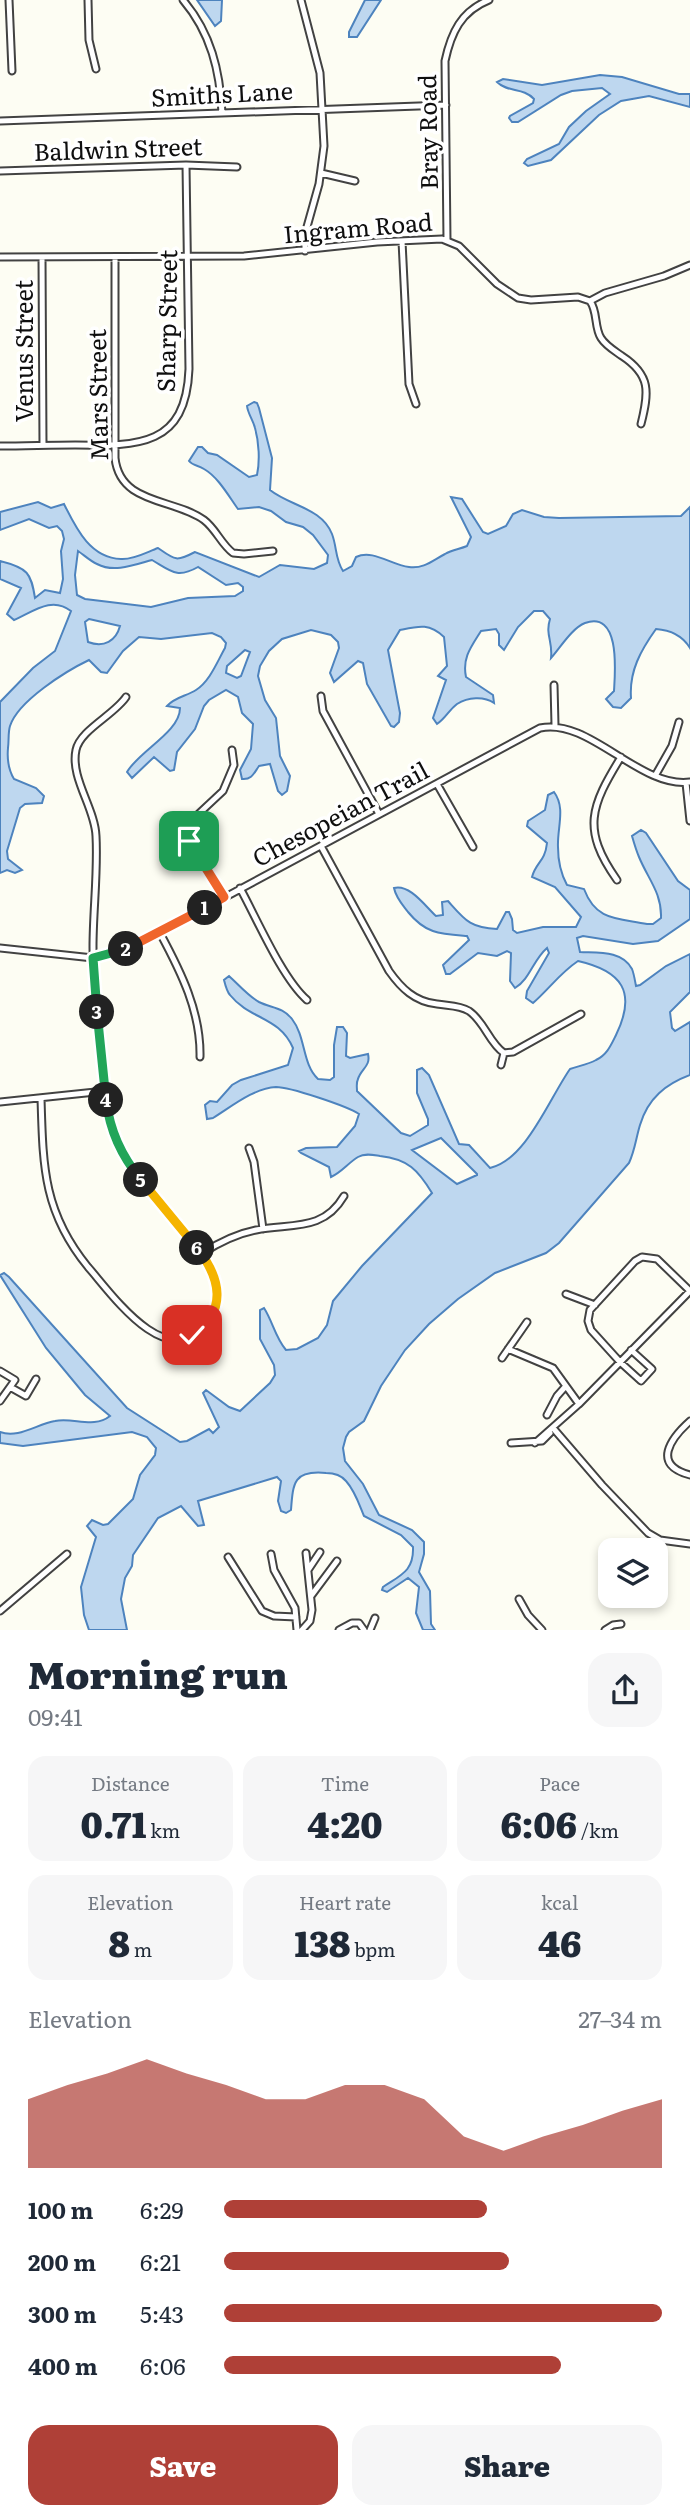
<!DOCTYPE html>
<html lang="en">
<head>
<meta charset="utf-8">
<style>
	:root { --surface:#fff; --page:#f6f6f7; --text:#1f2937; --muted:#747a83; --accent:#af4037 }
	body { margin:0; font-family:Literata,serif; background:var(--page); color:var(--text); height:100vh; display:flex; flex-direction:column; font-size:26px; white-space:nowrap }
	* { box-sizing:border-box; margin:0 }
	p { font-size:23px; color:var(--muted) }
	.icon { flex:none; width:38px; height:38px; fill:none; stroke:currentColor; stroke-width:2; stroke-linecap:round; stroke-linejoin:round }
	.map { position:relative; height:1630px; overflow:hidden }
	.side { display:flex; flex-direction:column; background:var(--surface); flex:1 }
	.side>* { flex:none }
	.buttons { position:absolute; left:598px; top:1538px; display:grid; gap:14px }
	.buttons a { display:grid; place-items:center; width:70px; height:70px; border-radius:14px; background:var(--surface); box-shadow:0 4px 10px #0003; font-size:35px }
	.pin { position:absolute; display:grid; place-items:center; width:60px; height:60px; color:#fff; margin:-30px; border-radius:14px; box-shadow:0 4px 10px #0006 }
	.km { position:absolute; width:35px; height:35px; margin:-18px; border-radius:50%; background:#222; color:#fff; font-size:19px; line-height:35px; text-align:center }
	.round { display:grid; place-items:center; flex:none; width:74px; height:74px; border-radius:21px; background:var(--page) }
	.head { display:flex; align-items:center; justify-content:space-between; height:119px; padding:0 28px }
	h1 { font-size:38px; font-weight:800; line-height:52px }
	.metrics { display:grid; grid-template-columns:repeat(3,1fr); gap:10px; height:119px; padding:7px 28px }
	.metrics div { display:grid; align-content:center; border-radius:18px; background:var(--page); text-align:center }
	.metrics b { font-size:35px; font-weight:800 }
	.metrics small { font-size:19px; font-weight:400 }
	.metrics p { font-size:19px }
	.chart { height:196px; padding:14px 28px }
	.chart p { display:flex; justify-content:space-between }
	.chart svg { width:100%; height:126px; margin-top:7px; fill:var(--accent); opacity:.7 }
	.action { display:flex; gap:14px; margin-top:auto; padding:14px 28px }
	.action a { flex:1; height:80px; border-radius:21px; background:var(--accent); color:#fff; font-size:28px; font-weight:800; line-height:80px; text-align:center }
	.action a+a { background:var(--page); color:var(--text) }
	ul { padding:0 28px; list-style:none; font-size:23px }
	li { display:grid; grid-template-columns:112px 84px 1fr; align-items:center; height:52px }
	li i { height:18px; border-radius:9px; background:var(--accent) }
	.map>svg:first-child { display:block }
	.water { fill:#bed7ef; stroke:#4d83be; stroke-width:2; fill-rule:evenodd }
	.lines { fill:none; stroke-linecap:round; stroke-linejoin:round }
	.minor-casing { stroke:#424242; stroke-width:9 }
	.minor { stroke:#fff; stroke-width:5 }
	.split-1-casing { stroke:#fff; stroke-width:14 }
	.split-2-casing { stroke:#fff; stroke-width:14 }
	.split-3-casing { stroke:#fff; stroke-width:14 }
	.split-4-casing { stroke:#fff; stroke-width:14 }
	.split-5-casing { stroke:#fff; stroke-width:14 }
	.split-6-casing { stroke:#fff; stroke-width:14 }
	.split-7-casing { stroke:#fff; stroke-width:14 }
	.split-1 { stroke:#f0652b; stroke-width:9 }
	.split-2 { stroke:#f0652b; stroke-width:9 }
	.split-3 { stroke:#22a559; stroke-width:9 }
	.split-4 { stroke:#22a559; stroke-width:9 }
	.split-5 { stroke:#22a559; stroke-width:9 }
	.split-6 { stroke:#f5b400; stroke-width:9 }
	.split-7 { stroke:#f5b400; stroke-width:9 }
	.labels { text-anchor:middle; stroke-width:7; stroke-linejoin:round; paint-order:stroke }
	.street-label { font-size:24px; fill:#0f0f0f; stroke:#fff }
</style>
</head>
<body>
<div class="map">
<svg width="690" height="1630" viewBox="0 0 690 1630">
	<rect width="100%" height="100%" fill="#fdfdf3"/>
	<path class="water" d="M197,0H222L221,21L215,26Z
		M365,0H381L357,37H349V32Z
		M600,75L622,77L679,94H690V107L649,96L621,101L599,115L551,160L528,166L524,163L527,159L559,144L569,127L586,111L610,94L602,88L572,91L561,95L518,122H512L509,118L510,116L533,103L534,99C523,87 508,93 497,82L503,79L542,85Z
		M254,402L257,403L259,408L272,458L270,490C290,506 322,508 332,534C337,547 335,559 343,571L352,566L356,557C373,549 391,565 409,567C424,569 433,560 445,554C452,550 460,549 467,546L471,537L451,497L462,499L483,532L488,534L506,526L513,514L522,510L544,517L559,518L681,516L690,507V648C682,635 670,630 656,629C641,650 629,671 631,698L621,708L613,707L606,699L614,691C615,673 621,610 585,623C572,628 560,648 551,658C553,641 545,635 550,619L543,611H534L518,627L504,650L499,645V634L496,629L481,631C471,647 462,658 466,677L493,695L494,703C484,696 468,697 457,704C449,710 445,719 437,724L433,718L446,680L438,676L447,666L444,637C429,623 419,626 400,630L388,650L400,713L399,722L394,727L391,726L367,684L363,663L358,661L334,682L330,673L339,648L338,642L331,635L311,630L282,639L269,651L260,666L258,676L265,700L276,718L280,756L290,776L287,791L282,795L278,791L270,764L259,766C254,773 252,780 242,779L240,770L251,749L253,724L242,713L238,697L226,690L209,700L204,706L195,729L177,752L174,770L170,771L154,757L132,778L127,772C139,751 180,732 180,708L167,706C175,697 187,696 196,690C210,681 217,662 225,648L226,643L221,637L212,633L161,639L139,637L123,651L107,673L101,672L89,660C66,671 18,701 10,726C8,732 9,741 8,748C7,759 8,769 14,779L36,788L44,796L42,803L25,804L20,808L7,851L8,859L22,870L15,873L7,870L0,873V702L33,668L55,651L71,611C52,596 34,611 14,620L7,614L21,588L0,579V561C28,568 31,573 35,598L45,590L60,593L63,579L61,551L64,539L62,531L57,526L49,528L29,519L0,530V512L38,502L51,508L64,504C76,528 90,558 121,559C133,560 147,552 158,548C175,560 176,562 195,552L259,577L280,565L314,569L327,563L328,555L313,535L303,527L286,522L271,511L259,507L238,509C228,495 218,477 204,469C198,465 193,466 189,461L198,447H202L208,453L217,455L249,477L257,475C260,461 259,442 255,428C253,420 248,414 247,406ZM78,551C84,555 90,561 97,564C114,573 134,565 152,560C171,571 177,579 198,567L226,585L238,583L243,587V591L235,596L188,598L151,607L85,599L77,595L75,575ZM89,619L120,626C116,641 104,648 88,642L85,622ZM245,650L250,652L241,676L237,678L226,673L227,666Z
		M554,792C566,808 557,828 558,847C558,860 561,874 567,885L584,889C596,921 617,918 647,924H653L661,918C662,893 648,879 639,857C636,850 634,843 632,836L641,830L646,833L678,881L690,890V919L658,941L633,944L583,936L577,938L580,952C597,953 622,950 632,969C634,974 635,981 636,986L640,985L666,966L690,954V992L670,1012L672,1028L675,1031L690,1022V1075C666,1084 648,1098 640,1125C636,1138 635,1150 629,1163L559,1243L546,1253L495,1273L458,1299L429,1324L405,1350L381,1386L364,1421L349,1432L346,1437L343,1448L345,1461L363,1484L379,1515L412,1530L424,1542V1554L419,1572L430,1591L431,1624L435,1630H423L416,1613L419,1587L408,1578L387,1592L382,1590L383,1587C401,1575 414,1571 413,1547L401,1535L364,1516C359,1504 355,1491 346,1481C341,1475 334,1473 326,1473C294,1470 293,1482 291,1510L286,1513L281,1511L278,1501L281,1481L277,1477L198,1501L204,1525L198,1526L181,1506L158,1518L133,1555L132,1566L125,1578L121,1599L127,1630H89L84,1615L81,1587L96,1537L87,1526L92,1520L103,1525L108,1524L133,1499L140,1475L155,1455L156,1448L147,1437L132,1432L23,1446L0,1443V1432C18,1439 37,1424 55,1421C73,1417 94,1429 110,1416L85,1395L46,1348L0,1275L4,1273L9,1277L127,1408L180,1442L187,1441L209,1429L213,1433L219,1427L203,1393L206,1390L229,1407L240,1411L270,1383L275,1375L274,1365L260,1339V1310L264,1308C273,1322 275,1337 286,1350L297,1349L318,1338L327,1325L333,1301L362,1266L432,1193C418,1170 408,1159 380,1156C373,1155 365,1153 358,1157C348,1163 342,1172 331,1177L329,1167L301,1153L299,1151L306,1148L337,1147L355,1126L359,1114C347,1106 290,1087 276,1087C254,1088 231,1107 213,1118L207,1119L205,1105L210,1101L217,1102L232,1085L241,1080L288,1065L293,1048C279,1016 250,1020 230,995C227,992 225,984 224,980L229,976C238,984 248,996 259,1002C271,1008 283,1007 292,1019C306,1037 302,1064 318,1079L330,1080L334,1077V1045L337,1027H343L347,1033L346,1056L350,1058L368,1054C371,1066 361,1069 358,1079C356,1083 357,1087 357,1091L401,1133L410,1136L428,1125V1119L417,1093V1070L422,1068L429,1075L459,1144L469,1145L490,1168C526,1160 549,1099 570,1069C579,1066 589,1064 596,1060C607,1055 611,1045 616,1035C637,992 622,971 578,961C560,973 549,989 533,1003L526,998L527,991L549,953L547,948C533,960 530,979 515,988L510,981L511,953L507,951L497,956L478,953L450,974H446L443,965L469,940L467,936C440,934 426,934 408,912C402,904 396,898 394,888C410,884 425,906 436,916L443,915L442,902L448,901C465,920 470,928 497,929L506,912H509L512,919L513,930L517,933L543,927H576L581,917L555,887L532,877C536,862 545,862 547,843L527,826L528,821L545,810L548,795ZM441,1138L477,1174V1175L457,1184L412,1150Z"/>
	<g class="lines">
		<g class="minor-casing">
			<path id="minor" d="M9,0L12,71
				M88,0L89,40L96,69
				M183,0C211,33 220,71 222,113
				M301,0L320,73L324,146L319,184L305,234V251
				M0,121L446,105
				M0,171L186,165L237,167
				M321,173L355,181
				M447,240L445,61C451,33 461,11 489,0
				M402,241L409,384L416,404
				M0,257L244,256L377,242L442,239L459,246L497,284L518,298L531,300L578,297L590,301
				M42,257L43,445
				M115,257V458C120,505 174,498 204,520C216,529 221,544 233,553L244,554L273,551
				M590,301C598,312 594,327 601,338C606,346 615,351 622,356C651,375 649,392 641,424
				M590,301L605,293L664,276L690,265
				M0,446C25,446 50,445 75,445C138,446 186,447 189,369L186,165
				M554,685L555,725
				M321,696L323,711L379,814
				M655,776L672,746L679,722
				M686,783L690,821
				M437,784L473,847
				M321,846L389,971C401,988 415,1002 437,1004C449,1006 459,1005 469,1011C485,1022 489,1043 504,1053L513,1052L581,1014
				M617,880C581,829 591,806 621,757
				M240,888C257,919 282,978 307,1000
				M224,897L203,866L186,831L192,820L223,791L234,765L232,750
				M160,933C181,972 201,1012 200,1057
				M0,948L93,958L136,945L540,728C589,717 640,789 690,782
				M501,1065L504,1053
				M41,1098C43,1166 43,1212 88,1267C111,1293 164,1370 203,1327C215,1314 221,1294 215,1277C210,1261 196,1247 185,1234C163,1208 136,1181 121,1151C107,1124 105,1092 103,1063C99,1025 93,986 93,947C93,910 98,873 96,836C95,808 70,778 76,750C80,730 114,715 126,697
				M0,1102L105,1091
				M249,1148L254,1162L263,1229
				M201,1254C218,1243 236,1234 256,1230C291,1223 323,1232 344,1196
				M566,1294L595,1305
				M508,1349L553,1368L579,1404
				M631,1350L652,1369L641,1381L620,1362L591,1330L588,1321L590,1310L635,1261L642,1257L657,1259L690,1291
				M502,1358L527,1322
				M0,1371L15,1380L0,1401
				M10,1387L26,1396L36,1379
				M547,1415L557,1396L565,1387
				M690,1421C671,1438 651,1465 690,1475
				M553,1428L602,1485L648,1533L660,1540L690,1544
				M511,1443L542,1441L550,1433
				M535,1443L579,1404L690,1291
				M271,1554L274,1570L295,1608L297,1630
				M228,1557L262,1611L274,1616L296,1617
				M308,1570L320,1552
				M311,1596L337,1561
				M519,1599L528,1615L542,1630
				M0,1611L67,1554
				M302,1630L310,1621L312,1610L306,1553
				M339,1630L352,1623H359L364,1630
				M370,1630L375,1618
				M605,1630L613,1625L621,1624"/>
		</g>
		<use href="#minor" class="minor"/>
	</g>
	<g class="lines">
		<g class="split-1-casing">
			<path id="split-1" d="M189,841L224,897L205,908"/>
		</g>
		<g class="split-2-casing">
			<path id="split-2" d="M126,949L205,908"/>
		</g>
		<g class="split-3-casing">
			<path id="split-3" d="M97,1012L93,958L126,949"/>
		</g>
		<g class="split-4-casing">
			<path id="split-4" d="M97,1012L106,1100"/>
		</g>
		<g class="split-5-casing">
			<path id="split-5" d="M106,1100C110,1131 121,1155 141,1180"/>
		</g>
		<g class="split-6-casing">
			<path id="split-6" d="M141,1180L197,1248"/>
		</g>
		<g class="split-7-casing">
			<path id="split-7" d="M192,1335C229,1311 220,1277 197,1248"/>
		</g>
		<use href="#split-1" class="split-1"/>
		<use href="#split-2" class="split-2"/>
		<use href="#split-3" class="split-3"/>
		<use href="#split-4" class="split-4"/>
		<use href="#split-5" class="split-5"/>
		<use href="#split-6" class="split-6"/>
		<use href="#split-7" class="split-7"/>
	</g>
	<g class="labels">
		<g class="street-label">
			<text transform="translate(222 95) rotate(-3)" y="8">Smiths Lane</text>
			<text transform="translate(429 132) rotate(-91)" y="8">Bray Road</text>
			<text transform="translate(118 150) rotate(-2)" y="8">Baldwin Street</text>
			<text transform="translate(358 229) rotate(-5)" y="8">Ingram Road</text>
			<text transform="translate(168 321) rotate(-89)" y="8">Sharp Street</text>
			<text transform="translate(25 351) rotate(-90)" y="8">Venus Street</text>
			<text transform="translate(99 395) rotate(-91)" y="8">Mars Street</text>
			<text transform="translate(341 815) rotate(-28)" y="8">Chesopeian Trail</text>
		</g>
	</g>
</svg>
<div class="buttons">
<a><svg class="icon" aria-label="layers" viewBox="0 0 24 24"><path d="M12 4l9 5-9 5-9-5zM3 14l9 5 9-5"/></svg></a>
</div>
<div class="pin" style="left:189px;top:841px;background:#1e9e55"><svg class="icon" aria-label="arrive" viewBox="0 0 24 24"><path d="M6 21V4h12l-3 4 3 4H6"/></svg></div>
<div class="pin" style="left:192px;top:1335px;background:#d93025"><svg class="icon" aria-label="check" viewBox="0 0 24 24"><path d="M5 12l5 5 9-10"/></svg></div>
<b class="km" style="left:205px;top:908px">1</b>
<b class="km" style="left:126px;top:949px">2</b>
<b class="km" style="left:97px;top:1012px">3</b>
<b class="km" style="left:106px;top:1100px">4</b>
<b class="km" style="left:141px;top:1180px">5</b>
<b class="km" style="left:197px;top:1248px">6</b>
</div>
<section class="side">
<div class="head"><div><h1>Morning run</h1><p>09:41</p></div><a class="round"><svg class="icon" aria-label="share" viewBox="0 0 24 24"><path d="M12 15V3M7 8l5-5 5 5M5 13v7h14v-7"/></svg></a></div>
<div class="metrics">
<div><p>Distance</p><b>0.71<small> km</small></b></div>
<div><p>Time</p><b>4:20</b></div>
<div><p>Pace</p><b>6:06<small> /km</small></b></div>
</div>
<div class="metrics">
<div><p>Elevation</p><b>8<small> m</small></b></div>
<div><p>Heart rate</p><b>138<small> bpm</small></b></div>
<div><p>kcal</p><b>46</b></div>
</div>
<div class="chart"><p><span>Elevation</span>27–34 m</p>
<svg viewBox="0 0 160 44" preserveAspectRatio="none"><path d="M0 44V20L10 15L20 11L30 6L40 11L50 15L60 20L70 20L80 15L90 15L100 20L110 33L120 38L130 33L140 29L150 24L160 20V44z"/></svg>
</div>
<ul>
<li><b>100 m</b>6:29<i style="width:60%"></i></li>
<li><b>200 m</b>6:21<i style="width:65%"></i></li>
<li><b>300 m</b>5:43<i style="width:100%"></i></li>
<li><b>400 m</b>6:06<i style="width:77%"></i></li>
</ul>
<div class="action"><a>Save</a><a>Share</a></div>
</section>
</body>
</html>
